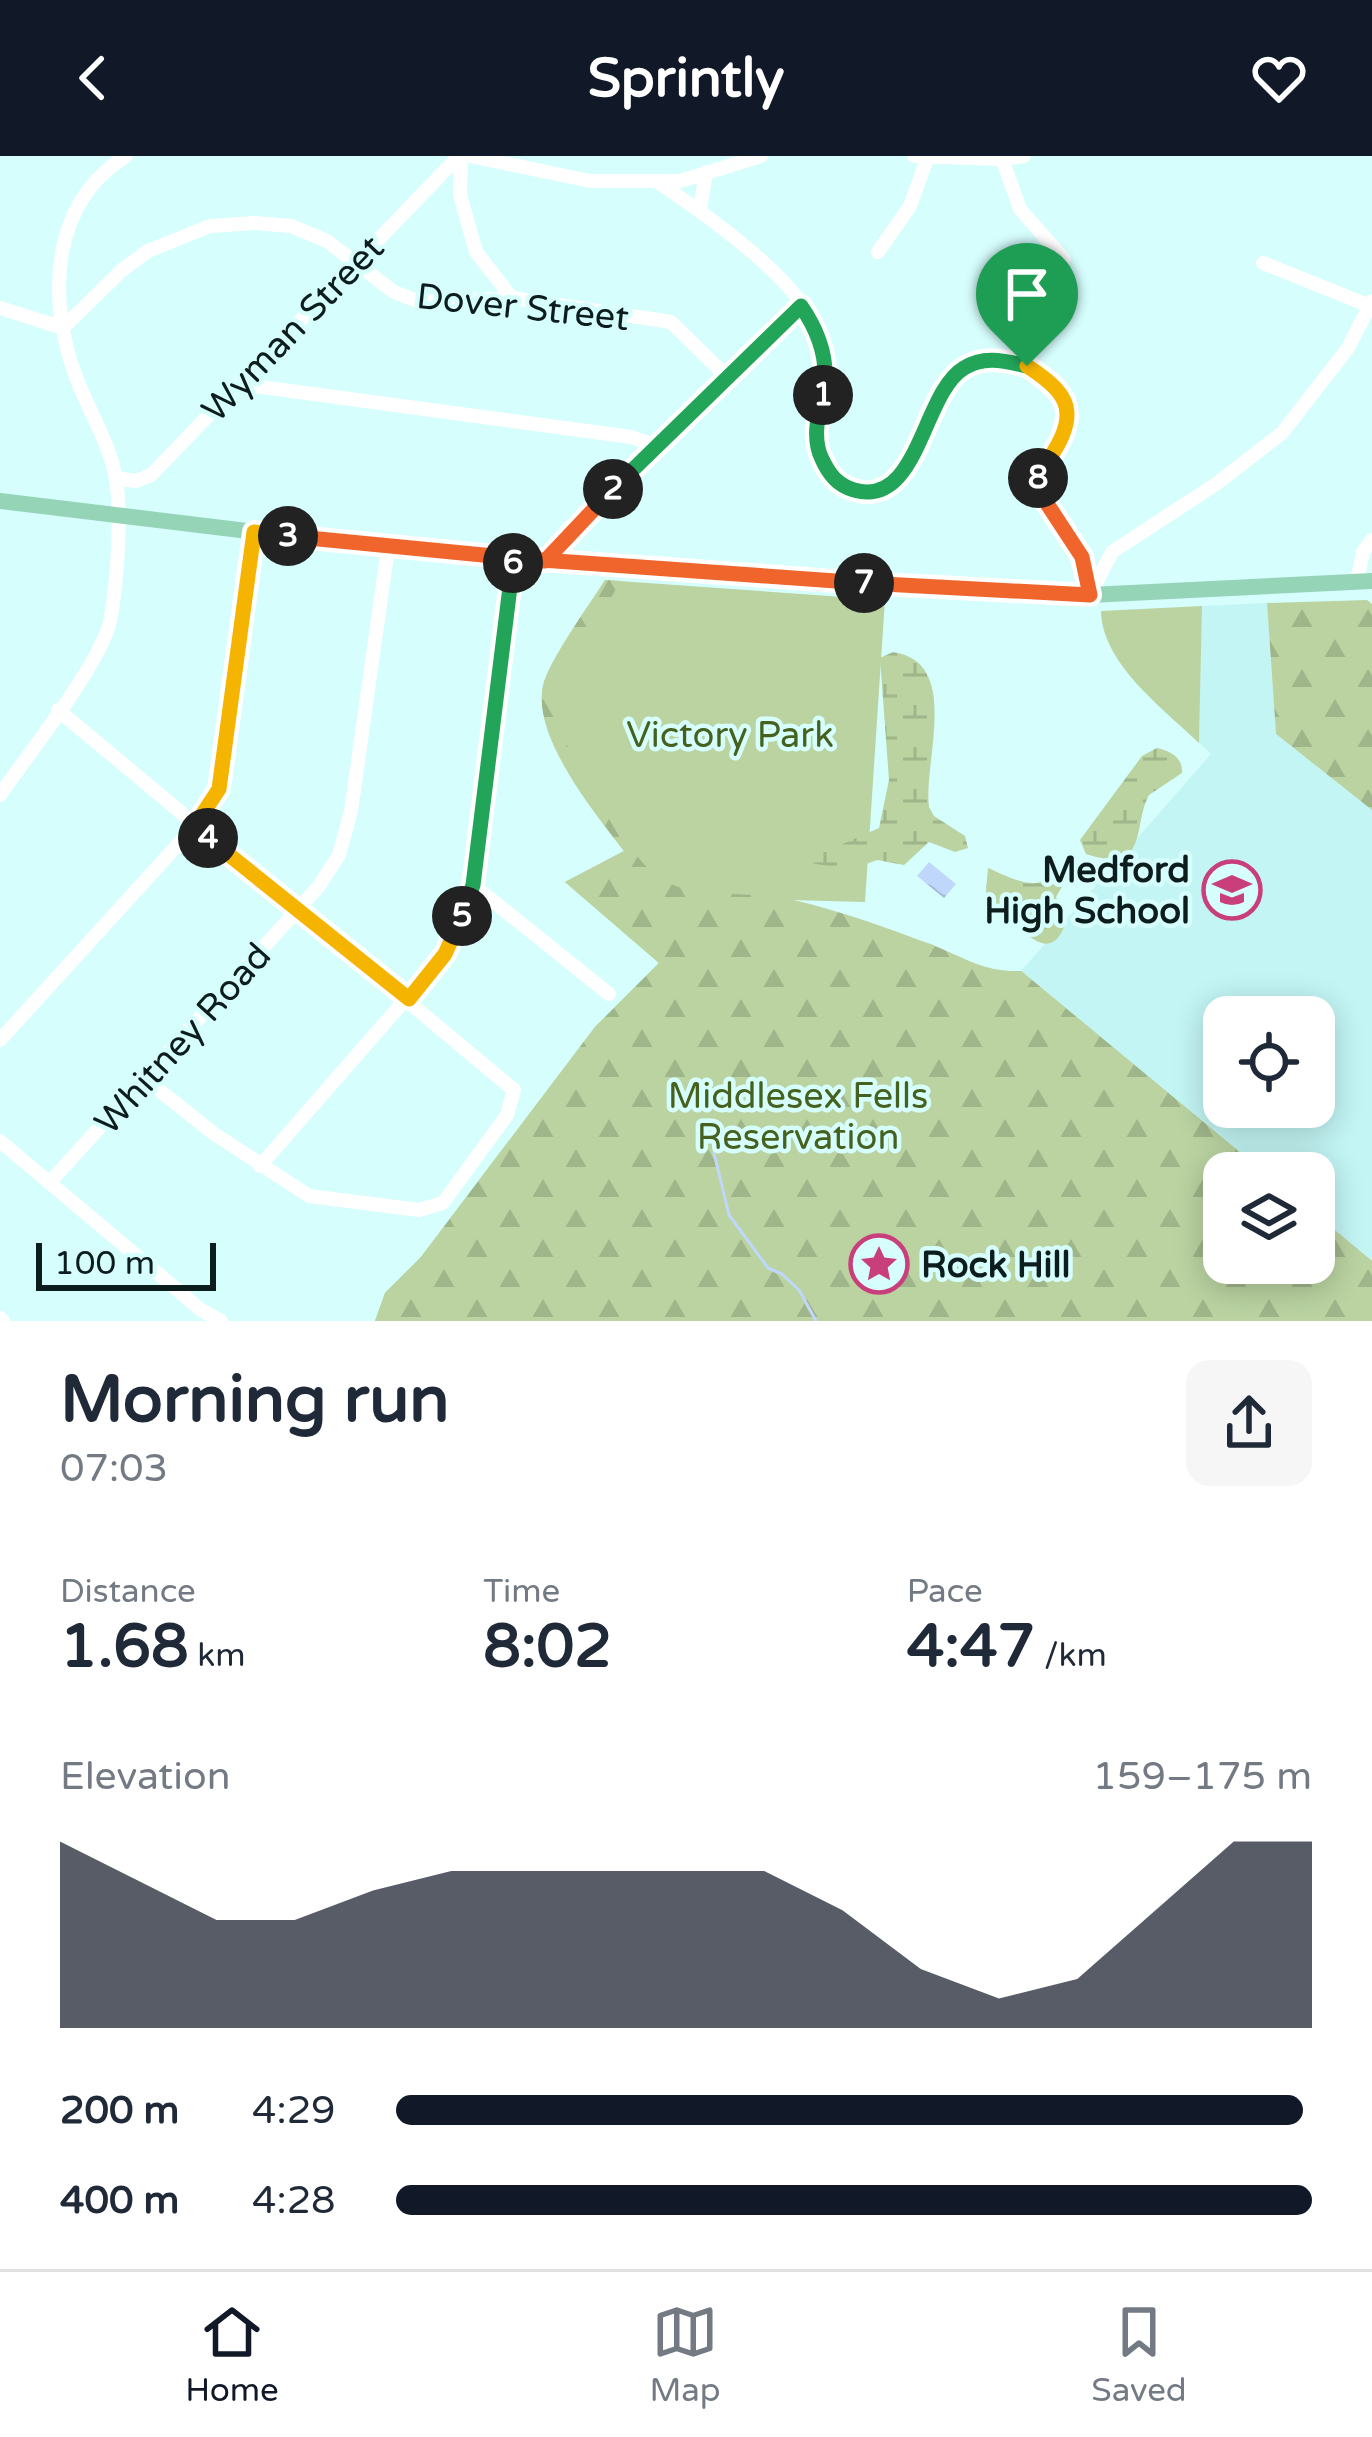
<!DOCTYPE html>
<html lang="en">
<head>
<meta charset="utf-8">
<style>
	:root { --surface:#fff; --page:#f6f6f7; --text:#1f2937; --muted:#747a83; --line:#e0e1e3; --accent:#111827 }
	body { margin:0; font-family:"Varela Round",sans-serif; background:var(--page); color:var(--text); height:100vh; display:flex; flex-direction:column; font-size:45px; white-space:nowrap }
	* { box-sizing:border-box; margin:0 }
	p { font-size:39px; color:var(--muted) }
	.icon { flex:none; width:66px; height:66px; fill:none; stroke:currentColor; stroke-width:2; stroke-linecap:round; stroke-linejoin:round }
	.map { position:relative; height:1165px; overflow:hidden }
	.sheet { display:flex; flex-direction:column; background:var(--surface); flex:1 }
	.sheet>* { flex:none }
	.buttons { position:absolute; left:1203px; top:840px; display:grid; gap:24px }
	.buttons a { display:grid; place-items:center; width:132px; height:132px; border-radius:24px; background:var(--surface); box-shadow:0 6px 30px #0003; font-size:60px }
	.scale { position:absolute; left:36px; bottom:30px; width:180px; box-sizing:border-box; padding-left:12px; border:6px solid #0d1c1c; border-top:0; font-size:33px; line-height:42px; white-space:nowrap; color:#0d1c1c; -webkit-text-stroke:9px #d6fefd; paint-order:stroke }
	.pin { position:absolute; display:grid; place-items:center; width:102px; height:102px; color:#fff; margin:-123px -51px; border-radius:50% 50% 50% 0; rotate:-45deg; box-shadow:0 0 12px #0007 }
	.pin .icon { rotate:45deg }
	.km { position:absolute; width:60px; height:60px; margin:-30px; border-radius:50%; background:#222; color:#fff; font-size:33px; line-height:60px; text-align:center }
	.round { display:grid; place-items:center; flex:none; width:126px; height:126px; border-radius:24px; background:var(--page) }
	.headline { display:flex; align-items:center; justify-content:space-between; height:204px; padding:0 60px }
	h1 { font-size:66px; font-weight:700; line-height:90px }
	.stats { display:grid; grid-template-columns:repeat(3,1fr); gap:18px; height:204px; padding:12px 60px }
	.stats div { display:grid; align-content:center }
	.stats b { font-size:60px; font-weight:700 }
	.stats small { font-size:33px; font-weight:400 }
	.stats p { font-size:33px }
	.chart { height:336px; padding:24px 60px }
	.chart p { display:flex; justify-content:space-between }
	.chart svg { width:100%; height:216px; margin-top:12px; fill:var(--accent); opacity:.7 }
	ul { padding:0 60px; list-style:none; font-size:39px }
	li { display:grid; grid-template-columns:192px 144px 1fr; align-items:center; height:90px }
	li i { height:30px; border-radius:15px; background:var(--accent) }
	header { display:flex; justify-content:space-between; align-items:center; height:156px; padding:0 60px; background:var(--accent); color:#fff; font-size:54px; font-weight:700 }
	.tabs { display:flex; justify-content:space-around; align-items:center; height:168px; border-top:3px solid var(--line); background:var(--surface); font-size:33px; color:var(--muted) }
	.tabs a { display:grid; justify-items:center; gap:6px }
	.tabs .on { color:var(--accent) }
	.map>svg:first-child { display:block }
	.built { fill:#c2f5f4; fill-rule:evenodd }
	.green { fill:#bad3a1 }
	.forest { fill:url(#forest-firs) }
	.wetland { fill:url(#wetland-marsh) }
	.water { fill:url(#water-waves) }
	.lines { fill:none; stroke-linecap:round; stroke-linejoin:round }
	.stream { stroke:#c0d7fc; stroke-width:3 }
	.minor { stroke:#fff; stroke-width:14 }
	.major { stroke:#96d4b8; stroke-width:16 }
	.split-1-casing { stroke:#fff; stroke-width:24 }
	.split-2-casing { stroke:#fff; stroke-width:24 }
	.split-3-casing { stroke:#fff; stroke-width:24 }
	.split-4-casing { stroke:#fff; stroke-width:24 }
	.split-5-casing { stroke:#fff; stroke-width:24 }
	.split-6-casing { stroke:#fff; stroke-width:24 }
	.split-7-casing { stroke:#fff; stroke-width:24 }
	.split-8-casing { stroke:#fff; stroke-width:24 }
	.split-9-casing { stroke:#fff; stroke-width:24 }
	.split-1 { stroke:#22a559; stroke-width:15 }
	.split-2 { stroke:#22a559; stroke-width:15 }
	.split-3 { stroke:#f0652b; stroke-width:15 }
	.split-4 { stroke:#f5b400; stroke-width:15 }
	.split-5 { stroke:#f5b400; stroke-width:15 }
	.split-6 { stroke:#22a559; stroke-width:15 }
	.split-7 { stroke:#f0652b; stroke-width:15 }
	.split-8 { stroke:#f0652b; stroke-width:15 }
	.split-9 { stroke:#f5b400; stroke-width:15 }
	.labels { text-anchor:middle; stroke-width:9; stroke-linejoin:round; paint-order:stroke }
	.street-label { font-size:36px; fill:#0d1c1c; stroke:#d6fefd }
	.park-label { font-size:36px; fill:#45611d; stroke:#d6fefd }
	.poi-label { font-size:36px; font-weight:bold; fill:#0d1c1c; stroke:#d6fefd; text-anchor:end }
</style>
</head>
<body>
<header><svg class="icon" aria-label="back" viewBox="0 0 24 24"><path d="M15 5l-7 7 7 7"/></svg>Sprintly<svg class="icon" aria-label="heart" viewBox="0 0 24 24"><path d="M12 20l-8-8c-3-5 5-10 8-4 3-6 11-1 8 4z"/></svg></header>
<div class="map">
<svg width="1372" height="1165" viewBox="0 0 1372 1165">
	<defs>
		<pattern id="forest-firs" width="22" height="20" patternUnits="userSpaceOnUse" patternTransform="scale(3)"><rect width="22" height="20" fill="#bad3a1"/><path d="M5 1l3.5 6h-7zM16 11l3.5 6h-7z" fill="#9fb58a"/></pattern>
		<pattern id="wetland-marsh" width="20" height="14" patternUnits="userSpaceOnUse" patternTransform="scale(3)"><rect width="20" height="14" fill="#bad3a1"/><path d="M1 5h8M5 5V1M11 12h8M15 12V8" fill="none" stroke="#9fb58a"/></pattern>
		<pattern id="water-waves" width="16" height="10" patternUnits="userSpaceOnUse" patternTransform="scale(3)"><rect width="16" height="10" fill="#c0d7fc"/><path d="M0 5q4-4 8 0t8 0" fill="none" stroke="#a4b8d7"/></pattern>
	</defs>
	<rect width="100%" height="100%" fill="#d6fefd"/>
	<path class="built" d="M1267,447L1276,578L1372,654V1105L1314,1057V1017H1265L1021,815L1211,598L1199,587L1202,450ZM1224,861H1314V951H1224Z"/>
	<path class="green" d="M605,424L885,444L865,746L790,744L931,788L990,815H1021L1265,1017H1224V1107H1314V1057L1372,1105V1165H375L385,1137L421,1101L595,871L659,807L565,726L624,695C595,658 532,580 543,530C549,504 589,450 605,424Z
		M1202,450L1199,587C1164,553 1102,508 1101,455Z"/>
	<path class="forest" d="M605,424L621,425L551,542C547,570 632,705 658,721C694,745 744,734 784,742C829,751 892,773 934,790C968,803 984,816 1021,815L1265,1017H1224V1107H1314V1057L1372,1105V1165H375L385,1137L421,1101L595,871L659,807L565,726L624,695C595,656 532,581 543,530C549,504 589,450 605,424Z
		M1367,444L1372,448V654L1276,578L1267,447Z"/>
	<path class="wetland" d="M893,496C962,506 923,605 929,651L934,660L965,680L968,692L955,696L929,686L904,709L877,704L850,714L795,704L783,694H829L879,672L889,624L880,502Z
		M1157,592C1171,595 1183,602 1182,617L1149,639C1132,670 1150,719 1086,698L1080,684L1142,600Z
		M988,712C1000,717 1022,729 1036,727C1049,724 1051,717 1064,718L1067,722L1056,741L1067,763C1051,816 1020,769 1003,756C997,752 991,750 985,747Z"/>
	<path class="water" d="M929,706L956,728L944,742L917,720Z"/>
	<g class="lines">
		<path class="stream" d="M714,997L729,1059L768,1112L782,1118L799,1134L816,1165"/>
		<path class="minor" d="M461,0L460,39L476,96L512,142
			M470,0L590,25H680L761,0
			M914,0L1002,3L1024,0
			M1002,3L1020,53L1064,103
			M656,25C701,55 807,128 819,181C823,195 826,212 825,226C825,238 819,250 818,262C814,291 824,328 856,335C924,350 920,229 970,209C1000,198 1064,213 1068,251C1071,275 1052,299 1038,316V334L1082,401L1090,439
			M700,54L706,16
			M878,96L910,50L928,0
			M1263,107L1370,150
			M0,152L63,172L122,114L148,95L210,70L255,67L291,70L327,85L394,136L420,146L512,142L671,166L727,221
			M239,228L631,281L654,289
			M116,322L136,325L151,319L459,0
			M545,405L654,289L801,150
			M1357,425L1363,396L1372,384
			M1091,437L1112,396L1216,328L1282,277L1348,192L1372,145
			M58,554L514,934L507,959L443,1047L419,1054L309,1040L213,977L144,922
			M0,639C28,598 104,504 111,461C117,423 122,362 116,324C111,289 88,254 76,221C47,144 50,47 126,0
			M473,729L609,838
			M0,884L194,671L219,633L254,376
			M0,985L201,1154L221,1165
			M260,1010L445,798L473,729L514,402
			M51,1025L319,730L339,699L351,655L388,392
			M0,1162L3,1165"/>
		<path class="major" d="M0,345L388,392L927,432L1090,439L1372,425"/>
	</g>
	<g class="lines">
		<g class="split-1-casing">
			<path id="split-1" d="M823,239C818,259 812,283 822,303C829,318 837,329 854,334C919,353 922,237 964,212C984,199 1005,205 1027,210"/>
		</g>
		<g class="split-2-casing">
			<path id="split-2" d="M613,333L801,150C819,176 830,206 823,239"/>
		</g>
		<g class="split-3-casing">
			<path id="split-3" d="M288,380L545,405L613,333"/>
		</g>
		<g class="split-4-casing">
			<path id="split-4" d="M208,682L194,671L219,633L254,376L288,380"/>
		</g>
		<g class="split-5-casing">
			<path id="split-5" d="M208,682L409,843L445,798L462,760"/>
		</g>
		<g class="split-6-casing">
			<path id="split-6" d="M462,760L473,729L513,407"/>
		</g>
		<g class="split-7-casing">
			<path id="split-7" d="M513,407L514,402L864,427"/>
		</g>
		<g class="split-8-casing">
			<path id="split-8" d="M864,427L1090,439L1082,401L1038,334V322"/>
		</g>
		<g class="split-9-casing">
			<path id="split-9" d="M1027,210C1065,235 1081,253 1053,297C1047,307 1041,311 1038,322"/>
		</g>
		<use href="#split-1" class="split-1"/>
		<use href="#split-2" class="split-2"/>
		<use href="#split-3" class="split-3"/>
		<use href="#split-4" class="split-4"/>
		<use href="#split-5" class="split-5"/>
		<use href="#split-6" class="split-6"/>
		<use href="#split-7" class="split-7"/>
		<use href="#split-8" class="split-8"/>
		<use href="#split-9" class="split-9"/>
	</g>
	<defs>
		<g id="school-ring" transform="scale(3)"><circle r="9.5" fill="#d6fefd" stroke="#c83f7b" stroke-width="1.5"/><path d="M0-5L7-2L0 1L-7-2ZM-4 1L0 2.5L4 1V4Q0 6-4 4Z" fill="#c83f7b"/></g>
		<g id="sight-ring" transform="scale(3)"><circle r="9.5" fill="#d6fefd" stroke="#c83f7b" stroke-width="1.5"/><path d="M0-6L1.8-2.2L6-1.7L2.9 1.2L3.7 5.4L0 3.3L-3.7 5.4L-2.9 1.2L-6-1.7L-1.8-2.2Z" fill="#c83f7b"/></g>
	</defs>
	<g fill-rule="evenodd">
		<use href="#school-ring" x="1232" y="734"/>
		<use href="#sight-ring" x="879" y="1108"/>
	</g>
	<g class="labels">
		<g class="street-label">
			<text transform="translate(523 150) rotate(6)" y="13">Dover Street</text>
			<text transform="translate(292 172) rotate(-46)" y="13">Wyman Street</text>
			<text transform="translate(182 882) rotate(-48)" y="13">Whitney Road</text>
		</g>
		<g class="park-label">
			<text x="730" y="591">Victory Park</text>
			<text x="798" y="952">Middlesex Fells<tspan x="798" dy="41">Reservation</tspan></text>
		</g>
		<g class="poi-label">
			<text x="1190" y="726">Medford<tspan x="1190" dy="41">High School</tspan></text>
			<text x="921" y="1121" text-anchor="start">Rock Hill</text>
		</g>
	</g>
</svg>
<div class="buttons">
<a><svg class="icon" aria-label="locate" viewBox="0 0 24 24"><circle cx="12" cy="12" r="6"/><path d="M12 2v4M12 18v4M2 12h4M18 12h4"/></svg></a>
<a><svg class="icon" aria-label="layers" viewBox="0 0 24 24"><path d="M12 4l9 5-9 5-9-5zM3 14l9 5 9-5"/></svg></a>
</div>
<div class="scale">100 m</div>
<div class="pin" style="left:1027px;top:210px;background:#1e9e55"><svg class="icon" aria-label="arrive" viewBox="0 0 24 24"><path d="M6 21V4h12l-3 4 3 4H6"/></svg></div>
<b class="km" style="left:823px;top:239px">1</b>
<b class="km" style="left:613px;top:333px">2</b>
<b class="km" style="left:288px;top:380px">3</b>
<b class="km" style="left:208px;top:682px">4</b>
<b class="km" style="left:462px;top:760px">5</b>
<b class="km" style="left:513px;top:407px">6</b>
<b class="km" style="left:864px;top:427px">7</b>
<b class="km" style="left:1038px;top:322px">8</b>
</div>
<section class="sheet">
<div class="headline"><div><h1>Morning run</h1><p>07:03</p></div><a class="round"><svg class="icon" aria-label="share" viewBox="0 0 24 24"><path d="M12 15V3M7 8l5-5 5 5M5 13v7h14v-7"/></svg></a></div>
<div class="stats">
<div><p>Distance</p><b>1.68<small> km</small></b></div>
<div><p>Time</p><b>8:02</b></div>
<div><p>Pace</p><b>4:47<small> /km</small></b></div>
</div>
<div class="chart"><p><span>Elevation</span>159–175 m</p>
<svg viewBox="0 0 160 44" preserveAspectRatio="none"><path d="M0 44V6L10 14L20 22L30 22L40 16L50 12L60 12L70 12L80 12L90 12L100 20L110 32L120 38L130 34L140 20L150 6L160 6V44z"/></svg>
</div>
<ul>
<li><b>200 m</b>4:29<i style="width:99%"></i></li>
<li><b>400 m</b>4:28<i style="width:100%"></i></li>
</ul>
</section>
<nav class="tabs">
<a class="on"><svg class="icon" aria-label="home" viewBox="0 0 24 24"><path d="M3 11l9-7 9 7M6 9v11h12V9"/></svg>Home</a>
<a><svg class="icon" aria-label="map" viewBox="0 0 24 24"><path d="M3 6l6-2 6 2 6-2v14l-6 2-6-2-6 2zM9 4v14M15 6v14"/></svg>Map</a>
<a><svg class="icon" aria-label="saved" viewBox="0 0 24 24"><path d="M7 4h10v16l-5-4-5 4z"/></svg>Saved</a>
</nav>
</body>
</html>
